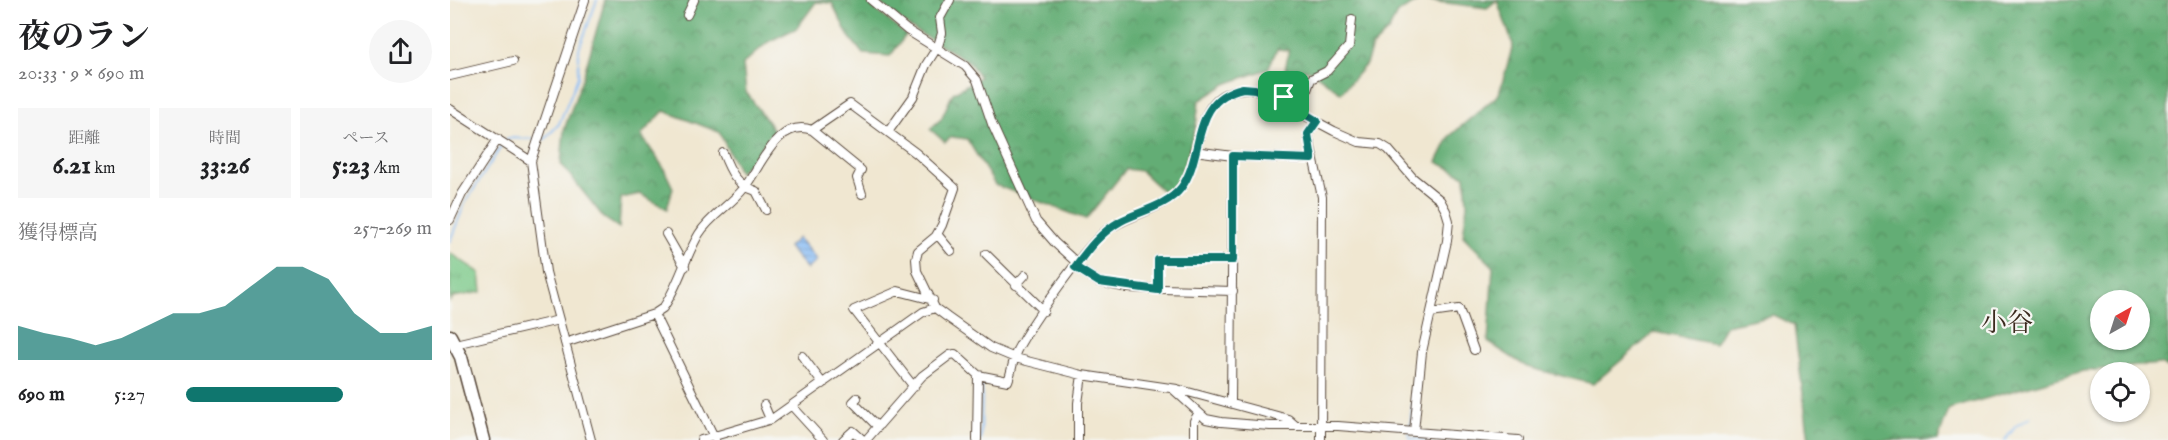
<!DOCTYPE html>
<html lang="ja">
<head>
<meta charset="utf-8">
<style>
	:root { --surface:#fff; --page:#f6f6f6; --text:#202124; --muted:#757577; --accent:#0f766e }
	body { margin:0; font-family:"IM FELL English","Noto Serif JP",serif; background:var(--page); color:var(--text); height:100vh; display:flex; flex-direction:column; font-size:22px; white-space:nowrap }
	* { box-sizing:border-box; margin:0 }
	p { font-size:20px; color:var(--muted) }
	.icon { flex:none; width:33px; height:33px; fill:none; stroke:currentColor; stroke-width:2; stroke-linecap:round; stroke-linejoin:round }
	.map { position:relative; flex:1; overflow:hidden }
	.sheet { display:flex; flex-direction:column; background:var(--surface); width:450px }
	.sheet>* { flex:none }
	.needle { width:39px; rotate:39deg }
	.fabs { position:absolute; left:1640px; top:290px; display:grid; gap:12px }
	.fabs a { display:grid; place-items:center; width:60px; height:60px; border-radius:50%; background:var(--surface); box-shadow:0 2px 4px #0004; font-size:30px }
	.pin { position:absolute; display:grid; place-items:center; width:51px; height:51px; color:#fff; margin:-26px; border-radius:12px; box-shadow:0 3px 9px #0006 }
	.round { display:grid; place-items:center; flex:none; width:63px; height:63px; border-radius:32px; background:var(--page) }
	.summary { display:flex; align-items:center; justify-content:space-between; height:102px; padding:0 18px }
	h1 { font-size:33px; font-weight:700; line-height:45px }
	.metrics { display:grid; grid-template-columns:repeat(3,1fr); gap:9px; height:102px; padding:6px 18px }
	.metrics div { display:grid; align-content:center; border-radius:0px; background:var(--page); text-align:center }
	.metrics b { font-size:26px; font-weight:700 }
	.metrics small { font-size:16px; font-weight:400 }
	.metrics p { font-size:16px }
	.chart { height:168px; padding:12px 18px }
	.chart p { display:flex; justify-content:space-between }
	.chart svg { width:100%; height:108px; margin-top:6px; fill:var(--accent); opacity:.7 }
	ul { padding:0 18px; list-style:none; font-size:20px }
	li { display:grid; grid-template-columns:96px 72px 1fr; align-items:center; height:45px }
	li i { height:15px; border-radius:8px; background:var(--accent) }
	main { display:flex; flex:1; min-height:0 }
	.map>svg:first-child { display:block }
	.forest { fill:url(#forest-crowns); stroke:#506c4a; stroke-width:1.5; fill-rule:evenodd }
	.park { fill:url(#park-tufts); stroke:#5b7a54; stroke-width:1.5 }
	.water { fill:url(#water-rules); stroke:#61738a; stroke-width:1.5 }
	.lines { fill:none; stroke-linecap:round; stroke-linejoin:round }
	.stream { stroke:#87bcf6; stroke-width:2 }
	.minor-casing { stroke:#564639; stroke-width:10 }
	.trunk-casing { stroke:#564639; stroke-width:15 }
	.minor { stroke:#fff; stroke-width:8 }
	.trunk { stroke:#fff; stroke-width:12 }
	.route-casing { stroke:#fff; stroke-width:12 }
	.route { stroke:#0f766e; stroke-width:8 }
	.labels { text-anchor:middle; stroke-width:4.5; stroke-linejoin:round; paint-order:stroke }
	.quarter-label { font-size:26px; fill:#3b2a1e; stroke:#f6f6f2 }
</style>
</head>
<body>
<main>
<section class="sheet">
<div class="summary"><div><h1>夜のラン</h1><p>20:33 · 9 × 690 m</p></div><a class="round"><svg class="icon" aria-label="share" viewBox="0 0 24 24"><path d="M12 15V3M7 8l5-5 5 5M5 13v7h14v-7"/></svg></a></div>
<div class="metrics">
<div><p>距離</p><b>6.21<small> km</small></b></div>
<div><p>時間</p><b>33:26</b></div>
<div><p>ペース</p><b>5:23<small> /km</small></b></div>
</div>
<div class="chart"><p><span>獲得標高</span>257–269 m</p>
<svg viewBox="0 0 160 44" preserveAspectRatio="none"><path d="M0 44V30L10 33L20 35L30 38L40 35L50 30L60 25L70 25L80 22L90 14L100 6L110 6L120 11L130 25L140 33L150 33L160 30V44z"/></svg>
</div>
<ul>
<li><b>690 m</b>5:27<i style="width:64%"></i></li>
</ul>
</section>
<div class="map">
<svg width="1718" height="440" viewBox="0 0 1718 440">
	<defs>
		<pattern id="forest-crowns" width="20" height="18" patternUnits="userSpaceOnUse" patternTransform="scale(1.5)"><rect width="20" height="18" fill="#64ad75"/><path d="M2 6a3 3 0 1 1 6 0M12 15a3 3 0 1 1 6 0" fill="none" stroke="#548d5f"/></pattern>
		<pattern id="park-tufts" width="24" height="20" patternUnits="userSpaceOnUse" patternTransform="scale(1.5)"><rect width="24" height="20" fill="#7bc989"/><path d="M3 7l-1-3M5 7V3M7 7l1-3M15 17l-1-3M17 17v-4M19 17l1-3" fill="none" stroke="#66a36f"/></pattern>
		<pattern id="water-rules" width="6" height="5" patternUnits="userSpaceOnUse" patternTransform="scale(1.5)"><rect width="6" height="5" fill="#87bcf6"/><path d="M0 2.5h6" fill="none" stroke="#7099c7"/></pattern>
	</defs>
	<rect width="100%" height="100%" fill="#f6f6f2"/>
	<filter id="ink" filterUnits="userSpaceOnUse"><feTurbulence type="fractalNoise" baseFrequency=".0167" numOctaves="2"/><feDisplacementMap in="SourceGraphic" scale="12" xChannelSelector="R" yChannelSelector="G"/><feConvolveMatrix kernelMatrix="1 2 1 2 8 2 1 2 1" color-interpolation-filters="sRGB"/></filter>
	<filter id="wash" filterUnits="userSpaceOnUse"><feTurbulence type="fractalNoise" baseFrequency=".008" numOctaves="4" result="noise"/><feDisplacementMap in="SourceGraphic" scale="24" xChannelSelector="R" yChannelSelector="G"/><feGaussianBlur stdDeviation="1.35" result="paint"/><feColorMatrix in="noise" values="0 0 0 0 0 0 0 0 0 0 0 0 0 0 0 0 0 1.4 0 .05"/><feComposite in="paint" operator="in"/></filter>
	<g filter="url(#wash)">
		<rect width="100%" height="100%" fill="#f0e7d1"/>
		<path class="forest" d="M155,0H414L456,35L440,56L413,54L398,35L382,3L366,2L347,28L318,42L293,64L296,92L324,130L302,160L289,172L269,132L214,111L191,135L213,167L223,188L217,209L190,194L171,198L169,228L154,218L111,164L114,130L134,74Z
			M426,0H970L947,13L939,30L922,47L916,64L891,93L860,70H835L839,50L827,49L818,69L776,84L749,101L746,126L728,186L714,192L691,171L676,169L636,219L545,185L517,139L502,137L495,142L480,129L491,119L503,93L530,77L518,61L459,27Z
			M972,0H1718V368L1710,364L1633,371L1499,409L1488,440H1359L1344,325L1323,315L1276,325L1265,344L1205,332L1143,384L1077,367L1038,342L1043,266L1013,236L1017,204L1015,176L987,162L1000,136L1049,94L1063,45L1047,0L1037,8ZM1650,300H1689V339H1650Z"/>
		<path class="park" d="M0,253L30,273L32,292L3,297L0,301Z"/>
		<path class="water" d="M348,238L367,260L357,269L338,247Z"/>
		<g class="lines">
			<path class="stream" d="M90,139H95L109,124L128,77L129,49L147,0
				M56,141L58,138L85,139
				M0,241L15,203L52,145
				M969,346L971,337
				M968,352L959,438L977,440
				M531,440L532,380
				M1555,440L1566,426L1581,417"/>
		</g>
	</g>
	<g filter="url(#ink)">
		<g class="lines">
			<g class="minor-casing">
				<path id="minor" d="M421,0L457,30L515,66L527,80L542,124L586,221L605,243L627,263
					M237,15L244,0
					M0,76L63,61
					M834,96L853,101V104
					M832,99L840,78
					M853,101L861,79L877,71L899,46L902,19
					M0,109L81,161
					M867,121L858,134L872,197L871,440
					M362,130L411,170L407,178L412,194
					M438,132L463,97L476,65L488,46L492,33L490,18L500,0
					M744,151L783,156L862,159
					M273,153C280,171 286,185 306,191L316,210
					M0,220L12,194L48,139
					M216,234L235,267
					M487,234L501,251
					M536,254L594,311
					M625,267L649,282L678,288L783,291
					M566,285L575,275
					M708,290V260H783
					M981,313L1009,309L1024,350
					M204,314L265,439
					M109,320L96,272L81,161L135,0
					M115,343L204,314L213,308C229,285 235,257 249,234C260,216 282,204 294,188C310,168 328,117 362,130L400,104L466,153L505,188L492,225L486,236L468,251L466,259L467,271L485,308L497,317L541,348L565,358L632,375L727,389L838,419L846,426
					M5,344L109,320L141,440
					M352,356L373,384
					M464,387L404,310L448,291L483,300
					M724,390L756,419L771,422L820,426H888L1068,440
					M407,398L403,402L428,427
					M781,403L783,156
					M314,405L320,419
					M342,406L373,440
					M251,440L322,419L473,312L485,308
					M393,440L403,431L413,440
					M416,440L472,376L500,355L505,354L528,375L558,381C562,371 563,359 567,350C581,324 634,247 657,230C678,215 711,210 728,191C759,157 736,85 805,89L884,131L909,142L930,144L938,149L963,178L990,200L996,211L999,221L997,241L972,352L964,431
					M527,440L528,375
					M628,440V403L632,375
					M744,440V421L748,414"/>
			</g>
			<g class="trunk-casing">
				<path id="trunk" d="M0,336L11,357L33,440"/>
			</g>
			<use href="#minor" class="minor"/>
			<use href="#trunk" class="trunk"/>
		</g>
	</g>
	<g class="lines" filter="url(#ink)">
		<g class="route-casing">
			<path id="route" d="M793,88L805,89L830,102L834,96L853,101L850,111L867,121L858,134L862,159L783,156V260H708V290L649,282L625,267C638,249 651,232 671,221C690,211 717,206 731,188C756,154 739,100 793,88Z"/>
		</g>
		<use href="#route" class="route"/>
	</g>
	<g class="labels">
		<g class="quarter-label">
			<text x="1557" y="331">小谷</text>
		</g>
	</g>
</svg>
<div class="fabs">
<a><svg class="needle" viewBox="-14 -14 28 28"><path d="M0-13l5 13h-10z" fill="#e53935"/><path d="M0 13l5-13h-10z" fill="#757577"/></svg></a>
<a><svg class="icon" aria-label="locate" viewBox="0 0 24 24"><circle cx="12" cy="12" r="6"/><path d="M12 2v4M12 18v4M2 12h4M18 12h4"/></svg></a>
</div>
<div class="pin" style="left:834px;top:97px;background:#1e9e55"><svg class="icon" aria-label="arrive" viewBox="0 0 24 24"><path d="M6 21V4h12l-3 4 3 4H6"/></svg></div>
</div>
</main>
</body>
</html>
